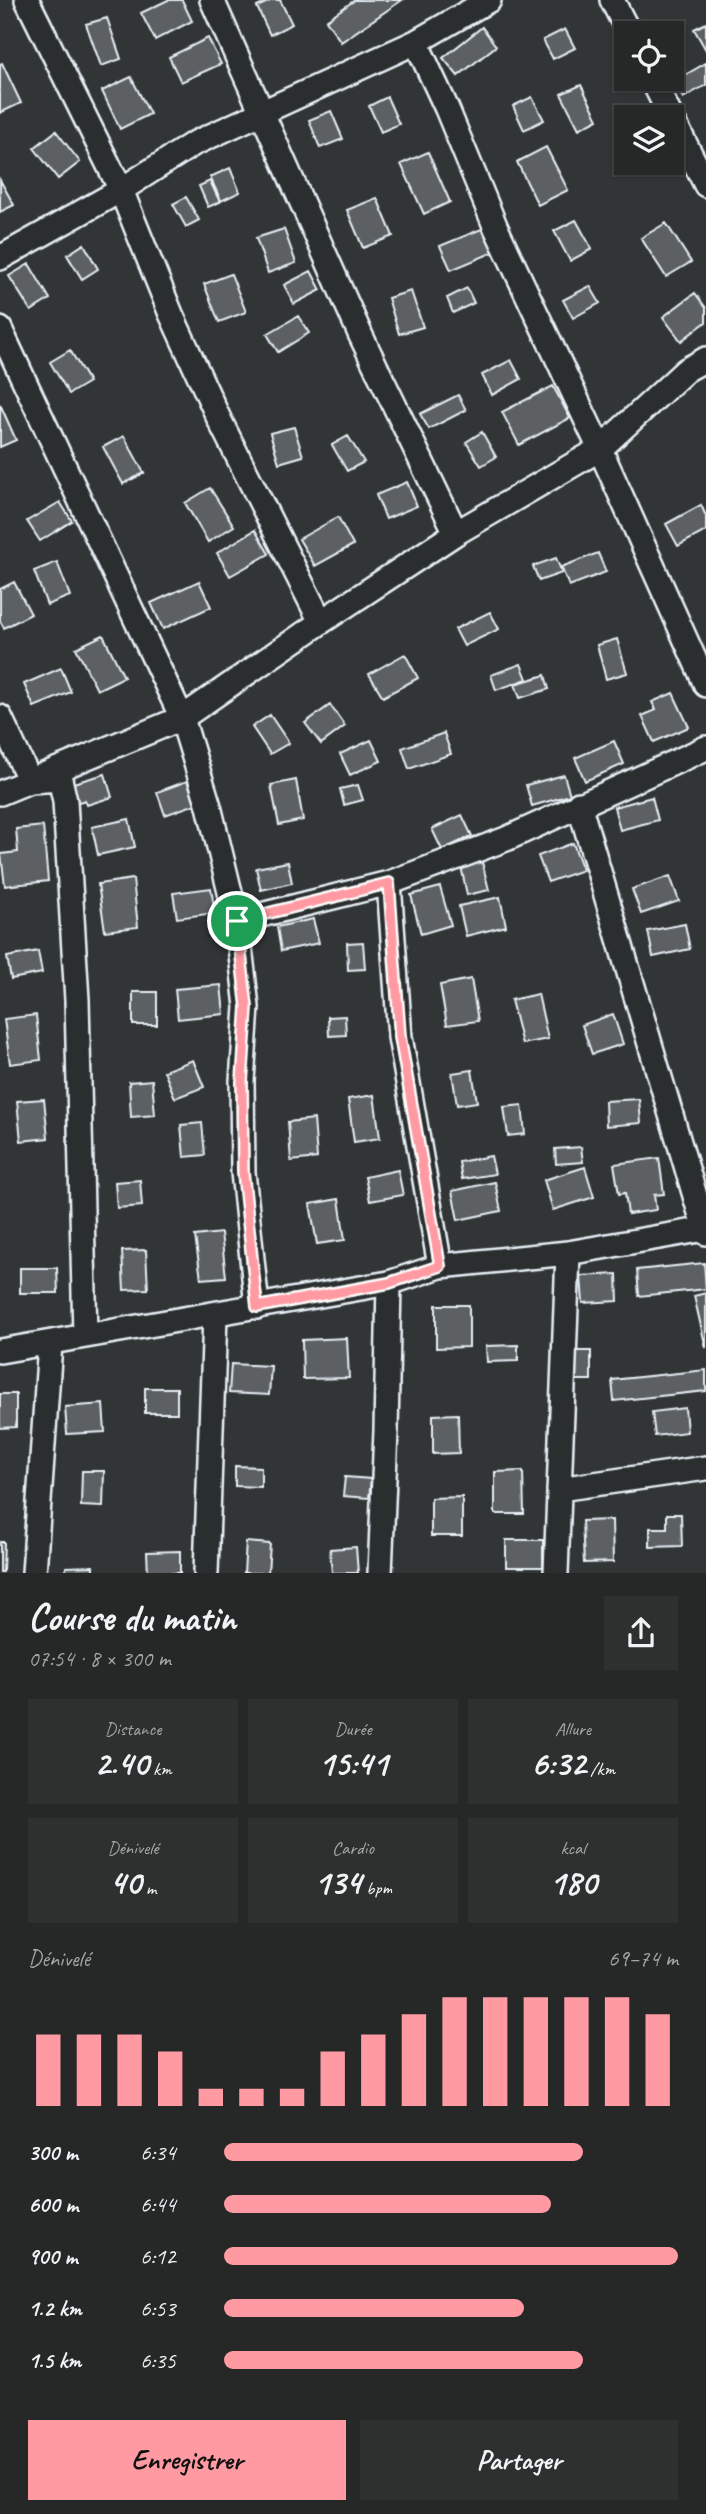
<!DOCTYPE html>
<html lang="fr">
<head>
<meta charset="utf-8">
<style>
	:root { --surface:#262828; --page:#2e3030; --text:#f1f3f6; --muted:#a4a6a8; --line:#424445; --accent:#ff9aa2 }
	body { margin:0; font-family:Caveat,sans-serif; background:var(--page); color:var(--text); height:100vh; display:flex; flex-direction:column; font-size:26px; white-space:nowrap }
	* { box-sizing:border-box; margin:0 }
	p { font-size:23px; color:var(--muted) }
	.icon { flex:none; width:38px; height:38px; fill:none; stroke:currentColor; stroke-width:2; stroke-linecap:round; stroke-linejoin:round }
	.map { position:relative; height:1573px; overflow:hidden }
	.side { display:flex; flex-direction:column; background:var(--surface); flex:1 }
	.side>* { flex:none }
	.buttons { position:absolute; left:614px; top:21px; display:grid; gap:14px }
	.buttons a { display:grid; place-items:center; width:70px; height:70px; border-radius:0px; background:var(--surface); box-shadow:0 2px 5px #0004,0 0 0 2px var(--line); font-size:35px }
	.pin { position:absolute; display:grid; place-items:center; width:60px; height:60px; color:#fff; margin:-30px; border:4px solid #fff; border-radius:50%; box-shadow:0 2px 7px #0007 }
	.round { display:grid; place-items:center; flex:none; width:74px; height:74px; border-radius:0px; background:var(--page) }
	.summary { display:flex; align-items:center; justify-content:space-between; height:119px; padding:0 28px }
	h1 { font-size:38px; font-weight:800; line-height:52px }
	.figures { display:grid; grid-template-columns:repeat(3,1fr); gap:10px; height:119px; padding:7px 28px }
	.figures div { display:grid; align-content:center; border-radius:0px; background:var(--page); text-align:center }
	.figures b { font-size:35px; font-weight:800 }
	.figures small { font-size:19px; font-weight:400 }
	.figures p { font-size:19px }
	.chart { height:196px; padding:14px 28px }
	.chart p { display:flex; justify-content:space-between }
	.chart svg { width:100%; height:126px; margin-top:7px; stroke:var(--accent); stroke-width:6 }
	.action { display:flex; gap:14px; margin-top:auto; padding:14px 28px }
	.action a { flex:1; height:80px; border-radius:0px; background:var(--accent); color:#111; font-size:28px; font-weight:800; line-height:80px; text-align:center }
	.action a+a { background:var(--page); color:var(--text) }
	ul { padding:0 28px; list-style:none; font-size:23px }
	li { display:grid; grid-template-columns:112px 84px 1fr; align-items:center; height:52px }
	li i { height:18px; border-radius:9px; background:var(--accent) }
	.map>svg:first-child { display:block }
	.building { fill:#5c6063; stroke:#e8f1f8; stroke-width:2 }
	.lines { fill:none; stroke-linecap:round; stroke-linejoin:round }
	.minor-casing { stroke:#e8f1f8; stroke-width:28 }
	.minor { stroke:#2a2d2e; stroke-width:23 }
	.route-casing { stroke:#fff; stroke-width:14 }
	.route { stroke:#ff9aa2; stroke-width:9 }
</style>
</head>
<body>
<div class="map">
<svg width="706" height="1573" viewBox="0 0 706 1573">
	<rect width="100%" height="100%" fill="#323536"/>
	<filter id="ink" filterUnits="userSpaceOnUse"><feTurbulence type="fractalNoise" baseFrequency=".0143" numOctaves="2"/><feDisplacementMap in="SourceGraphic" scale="14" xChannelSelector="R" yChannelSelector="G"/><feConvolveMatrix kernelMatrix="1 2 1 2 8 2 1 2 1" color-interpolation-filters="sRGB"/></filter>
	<g filter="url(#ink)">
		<path class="building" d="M168,0H182L192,21L155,40L141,13Z
			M272,0H280L292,24L270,35L257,7Z
			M355,0H402L341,42L326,20Z
			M107,18L121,59L101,66L86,24Z
			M706,23V50L694,29Z
			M482,27L496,46L458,76L443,58Z
			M565,29L575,48L553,59L543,40Z
			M208,38L221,64L181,82L169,57Z
			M2,63L21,103L0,113V64Z
			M706,63V85L683,98L673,82Z
			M131,77L150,114L120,129L102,91Z
			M581,85L598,119L579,129L561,94Z
			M387,97L399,124L381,132L369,106Z
			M532,97L544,120L524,130L513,106Z
			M331,111L343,139L320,148L309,120Z
			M56,131L80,162L58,179L34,148Z
			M546,147L568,190L538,205L517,162Z
			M428,152L450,202L424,214L401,164Z
			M230,168L240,192L221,201L210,177Z
			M0,180L14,205L0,212Z
			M210,181L220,202L208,207L199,186Z
			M186,197L199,220L186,227L173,204Z
			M377,198L393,236L363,248L347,210Z
			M576,220L592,249L570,261L554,231Z
			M666,223L691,262L666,277L641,238Z
			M484,228L494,252L451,270L440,246Z
			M284,229L296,263L268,273L256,238Z
			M84,244L98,269L82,279L67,255Z
			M29,264L50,299L31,311L9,276Z
			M311,271L321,290L294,304L284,285Z
			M231,274L246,312L219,322L204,284Z
			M590,286L600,303L573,318L563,300Z
			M467,288L474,303L453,313L447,298Z
			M411,291L423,327L399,334L388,298Z
			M695,293L706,308V322L681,341L663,317Z
			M298,316L309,333L278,352L267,334Z
			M70,350L89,382L69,394L50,362Z
			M511,360L521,379L492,395L482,375Z
			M553,386L570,418L519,445L502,412Z
			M458,395L466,410L429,429L420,414Z
			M0,404L16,440L0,447Z
			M294,427L303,456L279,463L270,433Z
			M482,432L496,457L481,466L466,442Z
			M124,436L144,473L123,484L103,447Z
			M348,436L364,462L347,471L332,445Z
			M407,482L417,506L386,519L376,495Z
			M210,488L234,526L208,542L185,503Z
			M60,502L72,521L40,541L27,521Z
			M701,505L706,516V531L678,546L666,524Z
			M338,517L353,545L315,566L299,539Z
			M255,530L269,554L230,576L217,553Z
			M598,553L606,572L569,586L561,567Z
			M556,558L562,573L539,581L533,566Z
			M57,562L70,596L47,605L34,571Z
			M199,581L211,607L163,629L151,603Z
			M14,582L31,614L4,628L0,621V589Z
			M490,612L499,629L464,646L455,629Z
			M103,635L124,677L97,690L76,648Z
			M617,639L627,673L606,679L597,645Z
			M405,654L418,678L383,697L369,674Z
			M521,664L527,679L496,690L491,675Z
			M61,668L71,692L34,707L24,684Z
			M545,675L549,689L520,698L515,684Z
			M673,693L689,727L654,742L642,716L656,710L652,702Z
			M330,705L345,726L321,744L305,723Z
			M270,715L289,743L270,754L252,727Z
			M444,733L451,754L409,769L402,748Z
			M371,740L381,761L350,775L340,754Z
			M614,741L624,764L585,781L575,758Z
			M105,774L112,797L87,805L85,800L76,803L70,784Z
			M564,775L570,795L532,806L526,785Z
			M296,780L303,820L279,825L271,785Z
			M187,781L196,804L165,815L157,792Z
			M358,785L363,800L344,805L340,789Z
			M652,797L658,820L620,830L614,807Z
			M462,815L472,836L442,850L432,829Z
			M129,819L135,847L98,855L92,827Z
			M43,826L48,881L5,886L1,854L18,852L16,829Z
			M573,843L583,870L548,882L538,856Z
			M288,862L292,883L261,890L256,868Z
			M482,862L489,890L467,895L461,866Z
			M670,876L679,901L641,914L632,889Z
			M133,879L138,927L105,931L98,884Z
			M440,887L451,925L421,934L411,895Z
			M211,888L215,913L177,918L173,893Z
			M500,897L506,926L466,936L459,906Z
			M313,919L319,943L281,951L277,927Z
			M685,924L690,949L653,957L648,931Z
			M363,942L365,969L348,970L347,943Z
			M38,951L42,973L11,979L7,957Z
			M471,979L478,1021L447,1025L440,985Z
			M221,985L224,1014L178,1019L175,989Z
			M133,992H157V1025H133Z
			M538,994L548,1039L522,1044L511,1000Z
			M613,1014L623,1044L592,1054L582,1025Z
			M36,1015L41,1060L10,1064L4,1019Z
			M345,1016L346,1035L329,1036L328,1017Z
			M193,1060L204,1087L175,1098L164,1071Z
			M472,1070L477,1102L457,1105L452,1073Z
			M152,1080L155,1115L131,1117L129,1082Z
			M374,1095L380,1138L354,1142L348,1099Z
			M44,1099L48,1138L21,1141L17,1101Z
			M639,1099L641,1123L606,1126L605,1101Z
			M522,1105L525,1134L508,1136L504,1107Z
			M314,1119L317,1158L291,1161L288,1122Z
			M202,1123L205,1155L184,1157L181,1125Z
			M581,1147L583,1162L556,1164L555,1149Z
			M491,1156L495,1174L462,1179L459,1162Z
			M659,1158L664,1194L654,1195L656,1210L628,1214L625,1193L619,1194L614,1164Z
			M585,1167L594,1197L553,1210L544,1180Z
			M398,1170L403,1195L370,1201L365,1177Z
			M140,1180L142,1206L117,1208L115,1182Z
			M495,1182L501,1211L458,1220L452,1191Z
			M339,1199L345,1240L317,1244L310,1204Z
			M221,1233L226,1277L201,1279L195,1236Z
			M146,1250L148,1289L124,1290L122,1251Z
			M704,1263L706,1289L639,1296L637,1270Z
			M20,1268H57L58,1293H20Z
			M617,1274L618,1301L583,1303L581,1276Z
			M706,1293V1348L694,1296Z
			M436,1305H469V1347L436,1348Z
			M347,1338L349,1378L303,1379L302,1340Z
			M518,1345V1361L487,1362L486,1346Z
			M570,1351H591V1380H570Z
			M231,1364L271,1366L269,1395L229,1393Z
			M706,1370V1391L614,1401L612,1380Z
			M145,1388H177V1413H145Z
			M0,1394H16V1427L0,1428Z
			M103,1404L105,1432L67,1434L65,1407Z
			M685,1408L687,1432L655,1436L652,1412Z
			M458,1414L459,1453L433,1454V1415Z
			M235,1466L261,1467V1487L235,1486Z
			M82,1471H104L103,1507L81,1506Z
			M523,1471L524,1514H495V1472Z
			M345,1477L371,1479L369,1498L343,1496Z
			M462,1497V1536H431V1498Z
			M667,1514H681L682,1546L650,1547V1528H667Z
			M612,1520L613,1562L584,1563L582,1521Z
			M506,1540H543V1567H506Z
			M0,1542H4L3,1572H0Z
			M246,1542L270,1544L268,1573H244Z
			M356,1547L358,1573H332L330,1549Z
			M180,1551V1573H148L147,1552Z
			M93,1566V1573H66V1567Z"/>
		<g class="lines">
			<g class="minor-casing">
				<path id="minor" d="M27,0L121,190L171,314L219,419L321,622
					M212,0L361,336L456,533
					M612,0L629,33
					M416,42L447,109L496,228L600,449L706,685
					M652,79L671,117
					M672,118L706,185
					M0,258L121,190L193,144L416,42L489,0
					M0,329L182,718L209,806L237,921L247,1007L242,1081L243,1172L257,1307
					M0,717L30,781L60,779L65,801L77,1000L85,1336
					M0,793L182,718L321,622L456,533L600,449L686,370L706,359
					M579,804L706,1233
					M389,883L400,1037L440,1266
					M237,921L389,883L506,839L706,748
					M0,1351L389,1283L440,1266L568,1253L705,1229
					M559,1489L706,1468
					M34,1573L50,1344
					M206,1573L215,1315
					M380,1573L386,1431L389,1283
					M556,1573L568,1253"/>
			</g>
			<use href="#minor" class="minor"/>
		</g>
	</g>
	<g class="lines" filter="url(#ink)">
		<g class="route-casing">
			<path id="route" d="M389,883L400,1037L440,1266L389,1283L257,1307L243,1172L242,1082L247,1007L237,921Z"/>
		</g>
		<use href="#route" class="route"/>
	</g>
</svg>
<div class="buttons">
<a><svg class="icon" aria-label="locate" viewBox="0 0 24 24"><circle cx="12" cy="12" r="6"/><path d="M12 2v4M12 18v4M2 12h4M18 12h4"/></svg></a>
<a><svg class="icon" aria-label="layers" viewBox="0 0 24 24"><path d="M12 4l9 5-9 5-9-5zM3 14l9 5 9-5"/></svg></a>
</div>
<div class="pin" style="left:237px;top:921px;background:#1e9e55"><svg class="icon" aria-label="arrive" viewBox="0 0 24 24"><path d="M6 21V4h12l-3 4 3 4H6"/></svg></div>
</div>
<section class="side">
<div class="summary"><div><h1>Course du matin</h1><p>07:54 · 8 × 300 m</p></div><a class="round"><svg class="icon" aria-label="share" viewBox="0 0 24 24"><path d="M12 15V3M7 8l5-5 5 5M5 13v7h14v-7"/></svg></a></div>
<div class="figures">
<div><p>Distance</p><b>2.40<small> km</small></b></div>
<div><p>Durée</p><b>15:41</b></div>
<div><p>Allure</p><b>6:32<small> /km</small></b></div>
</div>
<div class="figures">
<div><p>Dénivelé</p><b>40<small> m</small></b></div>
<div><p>Cardio</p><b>134<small> bpm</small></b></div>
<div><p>kcal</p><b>180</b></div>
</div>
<div class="chart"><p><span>Dénivelé</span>69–74 m</p>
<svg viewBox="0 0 160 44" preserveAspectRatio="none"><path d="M5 44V19M15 44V19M25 44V19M35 44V25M45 44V38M55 44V38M65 44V38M75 44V25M85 44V19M95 44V12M105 44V6M115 44V6M125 44V6M135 44V6M145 44V6M155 44V12"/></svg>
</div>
<ul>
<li><b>300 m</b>6:34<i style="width:79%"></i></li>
<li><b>600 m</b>6:44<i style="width:72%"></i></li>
<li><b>900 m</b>6:12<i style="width:100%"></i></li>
<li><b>1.2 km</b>6:53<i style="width:66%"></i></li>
<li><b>1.5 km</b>6:35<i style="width:79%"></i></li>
</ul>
<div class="action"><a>Enregistrer</a><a>Partager</a></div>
</section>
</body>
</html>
